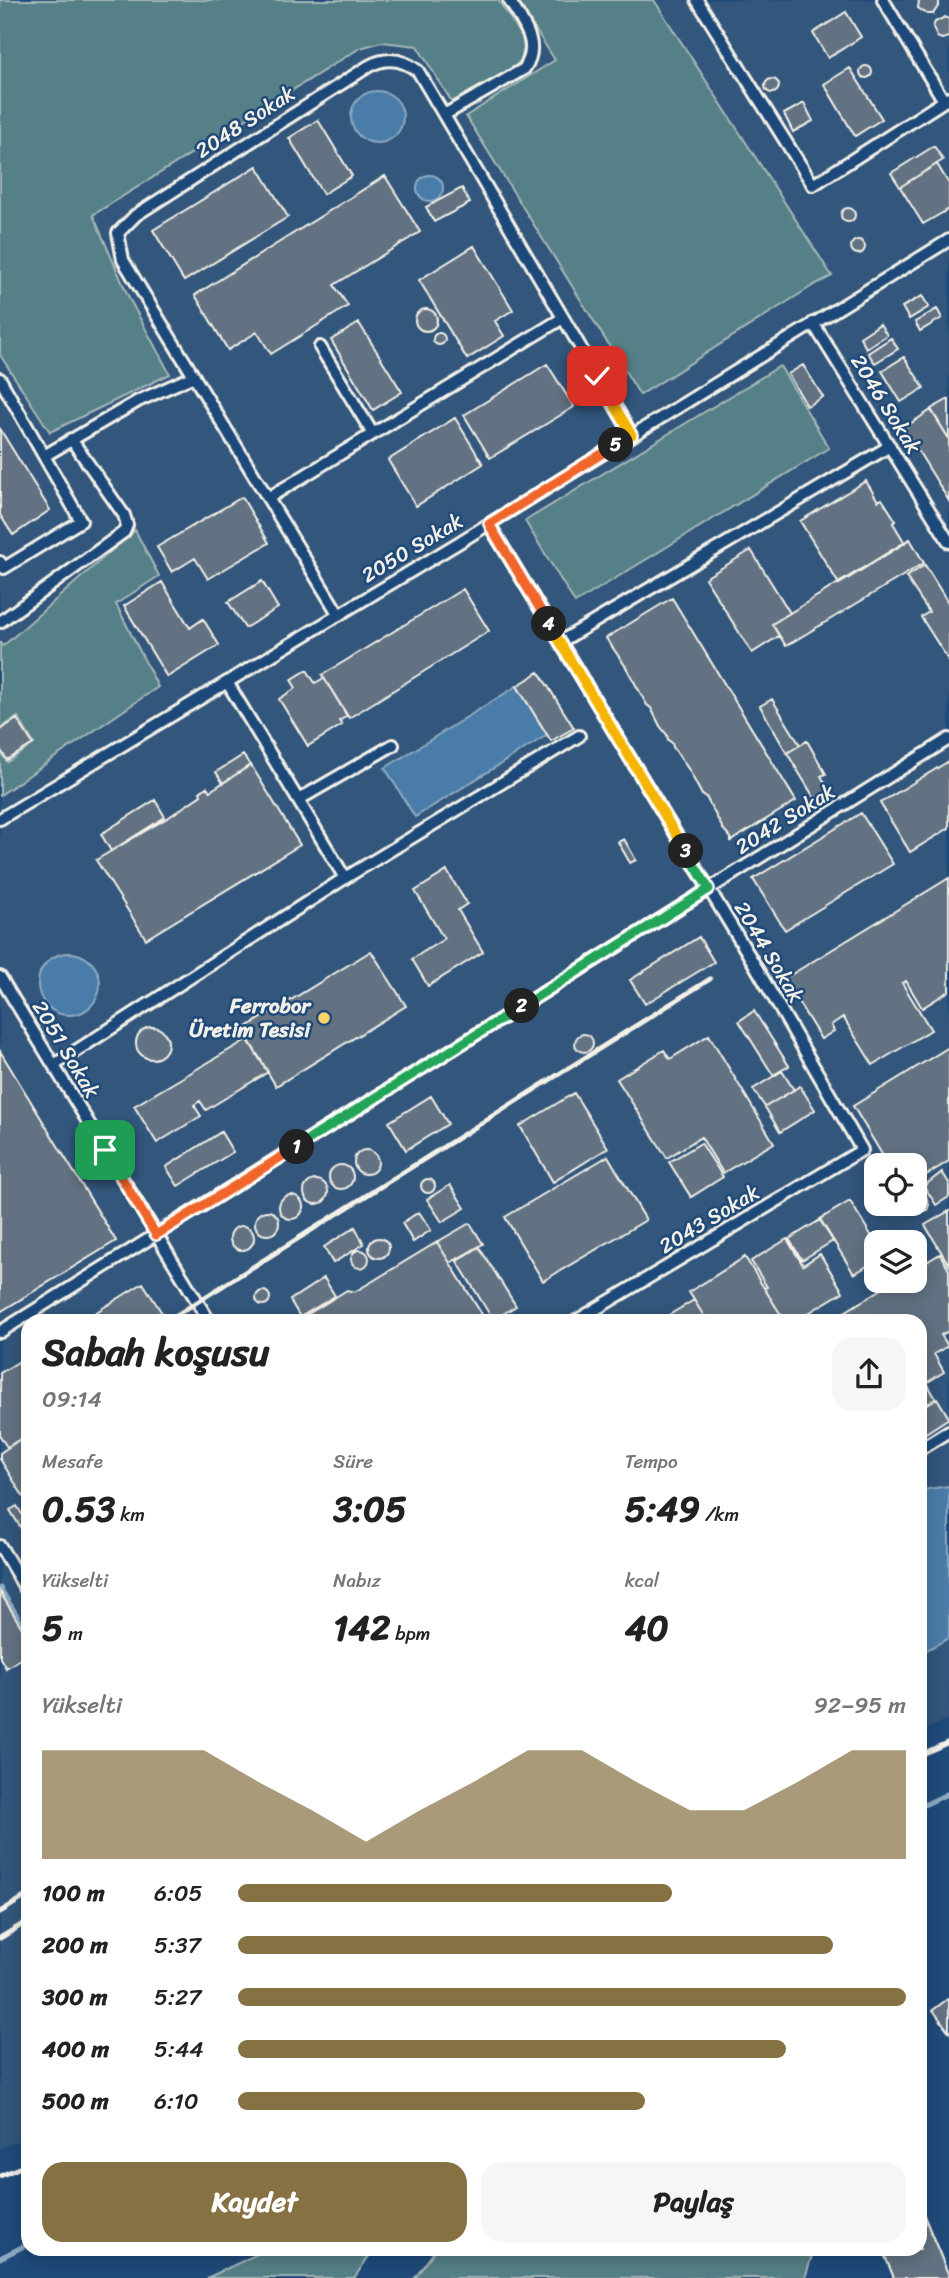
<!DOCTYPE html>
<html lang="tr">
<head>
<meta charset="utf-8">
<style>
	:root { --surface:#fff; --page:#f6f6f6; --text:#222; --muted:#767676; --accent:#857141 }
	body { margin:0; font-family:Sriracha,sans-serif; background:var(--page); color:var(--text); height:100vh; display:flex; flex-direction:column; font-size:26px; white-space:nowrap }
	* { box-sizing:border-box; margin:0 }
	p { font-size:23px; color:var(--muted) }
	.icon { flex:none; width:38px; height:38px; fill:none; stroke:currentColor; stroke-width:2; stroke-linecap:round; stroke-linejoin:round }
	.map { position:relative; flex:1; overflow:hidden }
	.panel { position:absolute; left:21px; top:1314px; width:906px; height:942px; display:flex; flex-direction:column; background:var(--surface); border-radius:21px; box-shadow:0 4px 18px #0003 }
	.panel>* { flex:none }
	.tools { position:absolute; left:864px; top:1153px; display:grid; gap:14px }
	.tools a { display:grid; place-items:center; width:63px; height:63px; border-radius:14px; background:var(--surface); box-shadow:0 4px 18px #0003; font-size:35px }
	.pin { position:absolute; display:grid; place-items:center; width:60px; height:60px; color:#fff; margin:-30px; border-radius:14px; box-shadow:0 4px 10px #0006 }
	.km { position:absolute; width:35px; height:35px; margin:-18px; border-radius:50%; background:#222; color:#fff; font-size:19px; line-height:35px; text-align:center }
	.round { display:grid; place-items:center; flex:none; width:74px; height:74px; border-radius:21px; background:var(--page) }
	.overview { display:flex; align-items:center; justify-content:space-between; height:119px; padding:0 21px }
	h1 { font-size:38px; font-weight:700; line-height:52px }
	.stats { display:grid; grid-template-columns:repeat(3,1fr); gap:10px; height:119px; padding:7px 21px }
	.stats div { display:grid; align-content:center }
	.stats b { font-size:35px; font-weight:700 }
	.stats small { font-size:19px; font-weight:400 }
	.stats p { font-size:19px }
	.chart { height:196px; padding:14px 21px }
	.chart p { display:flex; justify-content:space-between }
	.chart svg { width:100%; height:126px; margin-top:7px; fill:var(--accent); opacity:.7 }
	.primary-button { display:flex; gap:14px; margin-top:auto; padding:14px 21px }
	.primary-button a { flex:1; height:80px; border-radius:21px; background:var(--accent); color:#fff; font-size:28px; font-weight:700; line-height:80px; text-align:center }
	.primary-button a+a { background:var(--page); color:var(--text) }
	ul { padding:0 21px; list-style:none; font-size:23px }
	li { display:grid; grid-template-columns:112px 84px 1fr; align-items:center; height:52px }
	li i { height:18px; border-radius:9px; background:var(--accent) }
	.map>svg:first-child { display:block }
	.built { fill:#33567c; fill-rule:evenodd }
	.green { fill:#578087; stroke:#a6b8b8; stroke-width:2 }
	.water { fill:#4a7ca8; stroke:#8eabc2; stroke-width:2 }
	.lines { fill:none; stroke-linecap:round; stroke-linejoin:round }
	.stream { stroke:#8eabc2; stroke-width:5 }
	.building { fill:#627282; stroke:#f4f1e8; stroke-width:2 }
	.service-casing { stroke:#f4f1e8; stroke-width:16 }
	.service { stroke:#1f4a7a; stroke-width:10 }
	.rail { stroke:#f4f1e8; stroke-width:5 }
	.split-1-casing { stroke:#fff; stroke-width:14 }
	.split-2-casing { stroke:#fff; stroke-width:14 }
	.split-3-casing { stroke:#fff; stroke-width:14 }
	.split-4-casing { stroke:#fff; stroke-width:14 }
	.split-5-casing { stroke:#fff; stroke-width:14 }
	.split-6-casing { stroke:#fff; stroke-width:14 }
	.split-1 { stroke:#f0652b; stroke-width:9 }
	.split-2 { stroke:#22a559; stroke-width:9 }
	.split-3 { stroke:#22a559; stroke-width:9 }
	.split-4 { stroke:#f5b400; stroke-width:9 }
	.split-5 { stroke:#f0652b; stroke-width:9 }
	.split-6 { stroke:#f5b400; stroke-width:9 }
	.poi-dot { fill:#ffd166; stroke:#1f4a7a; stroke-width:2.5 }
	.labels { text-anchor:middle; stroke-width:5; stroke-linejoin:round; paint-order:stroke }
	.street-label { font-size:21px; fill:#f4f1e8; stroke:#1f4a7a }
	.poi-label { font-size:21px; font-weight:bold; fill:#f4f1e8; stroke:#1f4a7a; text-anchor:end }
</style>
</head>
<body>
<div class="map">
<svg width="949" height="2278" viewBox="0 0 949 2278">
	<rect width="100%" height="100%" fill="#1f4a7a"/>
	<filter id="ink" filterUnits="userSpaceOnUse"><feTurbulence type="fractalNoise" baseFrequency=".0143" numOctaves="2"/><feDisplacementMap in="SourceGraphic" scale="14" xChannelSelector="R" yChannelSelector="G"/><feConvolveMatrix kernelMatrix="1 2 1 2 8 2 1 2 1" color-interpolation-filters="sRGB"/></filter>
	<g filter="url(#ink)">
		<path class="built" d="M0,0H949V1718L921,1732L920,1321H28V2137L0,2148ZM877,1166H915V1204H877ZM877,1242H915V1281H877Z"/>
		<path class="green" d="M0,0H498L522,36L524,48L521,60L513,69L452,102L417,46L382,42L360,48L93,215L129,298L170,374L50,432L0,355Z
			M516,0H654L832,276L814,285L640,395L466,116L555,60Z
			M780,366L829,448L575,603L525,521Z
			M135,530L159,576L116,604L158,687L0,795V751L7,762L34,744L18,717L0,728V643L3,646Z
			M268,2249H374L354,2278H207Z
			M436,2249H814L805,2278H415Z"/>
		<path class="water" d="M351 117a26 26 0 1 1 52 0a26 26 0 1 1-52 0Z
			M417 188a13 13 0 1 1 26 0a13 13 0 1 1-26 0Z
			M517,686L547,735L415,817L385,768Z
			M38 984a31 31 0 1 1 62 0a31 31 0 1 1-62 0Z
			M949,1486V1638L921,1653V1490Z"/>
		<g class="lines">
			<path class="stream" d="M0,1588L28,1633
				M920,1807L949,1793
				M0,2258L28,2244"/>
		</g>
		<path class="building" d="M919,0H939V5L933,14H927L918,8Z
			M846,12L861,37L828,58L813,33Z
			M945,17L949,19V37L942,39L937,37L933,27L935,22Z
			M860 72a6 6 0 1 1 12 0a6 6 0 1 1-12 0Z
			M850,68L882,119L855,136L824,84Z
			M765 86a7 7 0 1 1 14 0a7 7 0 1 1-14 0Z
			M804,103L813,121L793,132L784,114Z
			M318,120L352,176L323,194L289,138Z
			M934,146L943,160L900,187L891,173Z
			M937,164L949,184V209L923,224L900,187Z
			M257,166L288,217L184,281L153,230Z
			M385,176L420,232L334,285L348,306L271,354L257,332L228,350L195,295Z
			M462,188L470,203L434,222L426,207Z
			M841 215a7 7 0 1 1 14 0a7 7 0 1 1-14 0Z
			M851 247a7 7 0 1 1 14 0a7 7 0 1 1-14 0Z
			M474,246L513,310L495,321L504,336L467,359L419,280Z
			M922,296L929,307L909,319L902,307Z
			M415 320a11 11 0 1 1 22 0a11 11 0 1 1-22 0Z
			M937,309L942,318L920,331L915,322Z
			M359,323L402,392L373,410L331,340Z
			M880,324L887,335L866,348L860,337Z
			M433 339a6 6 0 1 1 12 0a6 6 0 1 1-12 0Z
			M891,338L898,349L875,363L868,353Z
			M904,357L924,388L901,402L882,371Z
			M547,364L574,407L490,458L464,415Z
			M803,365L823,397L807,406L788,374Z
			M949,399V439L931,409Z
			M931,410L949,439V501L904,428Z
			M455,418L483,464L416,506L388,460Z
			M0,429L50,510L13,535L0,515Z
			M866,481L878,501L882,499L896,521L893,523L905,543L839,584L800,521Z
			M242,497L269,543L208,579L195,558L172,572L157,547Z
			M910,539L924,563L786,646L772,624Z
			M751,550L790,613L772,624L779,636L752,653L705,578Z
			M925,565L949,604V661L921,617L929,612L906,577Z
			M262,581L278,608L245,628L228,602Z
			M162,582L190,628L203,619L219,645L167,677L124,606Z
			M463,589L489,631L349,718L322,675Z
			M672,598L796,801L731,841V838L723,829L706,797L702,795L689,770L673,747L672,743L668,740L667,735L660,726L651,708L647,705L626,667L606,638Z
			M307,670L315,683L324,678L347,716L339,721L342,725L308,746L279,699L296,688L291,680Z
			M539,672L574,728L551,741L517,686Z
			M772,699L800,745L787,753L760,706Z
			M17,719L33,744L7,760L0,749V730Z
			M807,741L826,774L821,776L829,790L815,799L787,753Z
			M243,755L250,765L223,783L216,772Z
			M949,761V828L910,852L880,803Z
			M251,765L300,845L146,939L96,860L169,817L201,795L200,792L207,787L210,791Z
			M155,800L165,817L111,851L101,834Z
			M861,813L893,864L785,930L753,879Z
			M624,839L636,860L630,863L618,842Z
			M447,871L467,904L458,910L483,952L428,986L412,959L444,939L415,891Z
			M949,878V991L922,1008L906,981L902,983L931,1030L873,1065L843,1017L831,1025L834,1031L821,1039L784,979Z
			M699,937L714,962L645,1004L630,980Z
			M371,951L406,1006L276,1086L242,1030Z
			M754,1011L789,1066L773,1075L739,1021Z
			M136 1043a16 16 0 1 1 32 0a16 16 0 1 1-32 0Z
			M575 1043a9 9 0 1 1 18 0a9 9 0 1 1-18 0Z
			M709,1035L774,1143L723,1173L701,1137L667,1158L617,1079L664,1050L670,1059Z
			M248,1039L268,1072L206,1110L200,1101L194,1105L201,1116L157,1143L134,1106Z
			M949,1047V1161L915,1182V1166H889L853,1106Z
			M0,1051L116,1241L0,1312Z
			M782,1071L794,1090L765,1107L753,1089Z
			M800,1086L815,1110L780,1132L765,1107Z
			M574,1093L608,1148L553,1182L520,1126Z
			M431,1096L448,1124L406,1150L389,1122Z
			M221,1132L233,1152L178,1186L166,1167Z
			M701,1143L723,1177L691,1197L669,1162Z
			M354 1162a12 12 0 1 1 24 0a12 12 0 1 1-24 0Z
			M608,1156L646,1220L543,1281L505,1217Z
			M329 1177a12 12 0 1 1 24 0a12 12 0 1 1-24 0Z
			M942,1172L949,1183V1197L936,1205L924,1186Z
			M421 1186a7 7 0 1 1 14 0a7 7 0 1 1-14 0Z
			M304 1192a12 12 0 1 1 24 0a12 12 0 1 1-24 0Z
			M450,1185L465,1208L442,1222L427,1199Z
			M921,1194L926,1196L929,1205L927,1210L918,1213L914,1211L910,1204H915V1195Z
			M279 1207a12 12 0 1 1 24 0a12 12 0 1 1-24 0Z
			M850,1201L877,1245V1260L854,1274L820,1219Z
			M949,1211V1265L925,1225Z
			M255 1223a12 12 0 1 1 24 0a12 12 0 1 1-24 0Z
			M419,1212L431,1230L413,1242L402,1223Z
			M820,1220L833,1241L802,1260L789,1239Z
			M470,1223L483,1244L450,1263L437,1242Z
			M230 1238a12 12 0 1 1 24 0a12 12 0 1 1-24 0Z
			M355,1227L364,1244L333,1263L324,1247Z
			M369 1248a10 10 0 1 1 20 0a10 10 0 1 1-20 0Z
			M787,1239L803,1265L820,1254L843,1292L795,1321H785L764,1288L767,1287L751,1261Z
			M437,1242L486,1321H297L347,1290L354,1292L368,1284Z
			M479,1247L516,1306L493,1320L457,1261Z
			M351 1259a9 9 0 1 1 18 0a9 9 0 1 1-18 0Z
			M940,1254L949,1270V1331L941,1335L948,1346L934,1354L944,1372L923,1385L920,1381V1321H830L895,1281H915V1269Z
			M745,1257L764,1288L785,1321H707L689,1292Z
			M324,1278L335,1296L300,1317L290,1300Z
			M143,1283L167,1321H82Z
			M256 1298a7 7 0 1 1 14 0a7 7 0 1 1-14 0Z
			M694,1300L707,1321H666L664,1318Z
			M28,1356V1434L7,1447L0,1436V1373Z
			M927,1383L936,1399L920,1408V1387Z
			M937,1398L949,1418L921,1436L920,1408Z
			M28,1434V1504L0,1459V1453Z
			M17,1506L28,1524V1540L10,1510Z
			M0,1592L28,1638V1654L6,1668L0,1658Z
			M949,1998V2032L933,2010Z
			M920,2206L949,2276V2278H894L882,2249H920Z"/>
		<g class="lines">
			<g class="service-casing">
				<path id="service" d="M697,0L813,185L944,101
					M883,0L944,101L949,98
					M444,115L524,69C542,44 522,22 509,0
					M813,323L949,542
					M320,347L373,434
					M0,379L81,521L4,568L0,562
					M44,456L138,401L194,376
					M268,498L563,318
					M489,524L756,967L862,1150L576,1321
					M339,615L123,260L118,233L136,215L369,66C387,56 403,59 418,71L632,435
					M0,622L124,532L127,525L124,515L71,439
					M560,642L890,446
					M227,682L345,878
					M298,800L393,745
					M0,819L458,543L949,240
					M0,977L209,1321
					M54,1065L345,878L579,736
					M0,1332L949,739
					M920,1449L949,1431
					M0,1546L28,1593"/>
			</g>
			<use href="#service" class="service"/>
			<path class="rail" d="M167,1321L710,979
				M920,1755L949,1742
				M0,1912L28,1895
				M0,1938L28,1921
				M0,2176L28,2164"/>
		</g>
	</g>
	<g class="lines" filter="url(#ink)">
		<g class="split-1-casing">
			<path id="split-1" d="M105,1150L156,1235L297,1147"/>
		</g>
		<g class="split-2-casing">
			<path id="split-2" d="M297,1147L522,1006"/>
		</g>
		<g class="split-3-casing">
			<path id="split-3" d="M522,1006L709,889L686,851"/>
		</g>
		<g class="split-4-casing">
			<path id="split-4" d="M549,624L686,851"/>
		</g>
		<g class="split-5-casing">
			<path id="split-5" d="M549,624L489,524L616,445"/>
		</g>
		<g class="split-6-casing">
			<path id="split-6" d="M597,376L632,435L616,445"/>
		</g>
		<use href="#split-1" class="split-1"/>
		<use href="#split-2" class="split-2"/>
		<use href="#split-3" class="split-3"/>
		<use href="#split-4" class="split-4"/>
		<use href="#split-5" class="split-5"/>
		<use href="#split-6" class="split-6"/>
	</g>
	<circle class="poi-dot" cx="324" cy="1018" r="7"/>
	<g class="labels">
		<g class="street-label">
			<text transform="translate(245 122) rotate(-33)" y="7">2048 Sokak</text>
			<text transform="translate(886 404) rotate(58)" y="7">2046 Sokak</text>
			<text transform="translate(412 548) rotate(-31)" y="7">2050 Sokak</text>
			<text transform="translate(785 819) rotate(-32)" y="7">2042 Sokak</text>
			<text transform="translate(769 952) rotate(59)" y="7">2044 Sokak</text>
			<text transform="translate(66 1049) rotate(59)" y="7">2051 Sokak</text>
			<text transform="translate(709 1219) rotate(-31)" y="7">2043 Sokak</text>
		</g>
		<g class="poi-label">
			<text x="310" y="1013">Ferrobor<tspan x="310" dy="24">Üretim Tesisi</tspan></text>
		</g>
	</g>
</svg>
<div class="tools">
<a><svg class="icon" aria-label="locate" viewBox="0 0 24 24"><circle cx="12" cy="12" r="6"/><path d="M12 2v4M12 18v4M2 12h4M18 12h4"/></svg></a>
<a><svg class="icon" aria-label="layers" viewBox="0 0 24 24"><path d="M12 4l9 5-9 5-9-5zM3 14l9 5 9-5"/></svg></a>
</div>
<div class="pin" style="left:105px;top:1150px;background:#1e9e55"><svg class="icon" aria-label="arrive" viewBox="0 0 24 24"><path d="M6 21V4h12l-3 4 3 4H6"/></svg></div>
<div class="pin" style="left:597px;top:376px;background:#d93025"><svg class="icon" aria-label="check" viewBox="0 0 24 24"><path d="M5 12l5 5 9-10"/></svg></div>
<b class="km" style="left:297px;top:1147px">1</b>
<b class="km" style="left:522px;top:1006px">2</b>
<b class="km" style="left:686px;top:851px">3</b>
<b class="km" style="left:549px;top:624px">4</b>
<b class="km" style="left:616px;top:445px">5</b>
<section class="panel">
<div class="overview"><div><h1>Sabah koşusu</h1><p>09:14</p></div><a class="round"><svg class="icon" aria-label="share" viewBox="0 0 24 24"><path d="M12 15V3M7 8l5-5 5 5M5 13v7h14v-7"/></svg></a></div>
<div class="stats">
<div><p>Mesafe</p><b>0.53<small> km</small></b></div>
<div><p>Süre</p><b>3:05</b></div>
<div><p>Tempo</p><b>5:49<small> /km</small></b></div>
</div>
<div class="stats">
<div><p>Yükselti</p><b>5<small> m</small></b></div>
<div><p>Nabız</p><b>142<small> bpm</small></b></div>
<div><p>kcal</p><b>40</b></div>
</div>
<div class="chart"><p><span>Yükselti</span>92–95 m</p>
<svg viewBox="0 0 160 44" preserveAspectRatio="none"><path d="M0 44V6L10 6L20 6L30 6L40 17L50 27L60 38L70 27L80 17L90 6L100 6L110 17L120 27L130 27L140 17L150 6L160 6V44z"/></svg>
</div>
<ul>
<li><b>100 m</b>6:05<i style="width:65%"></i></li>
<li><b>200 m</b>5:37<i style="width:89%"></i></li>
<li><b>300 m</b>5:27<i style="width:100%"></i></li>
<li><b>400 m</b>5:44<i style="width:82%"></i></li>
<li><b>500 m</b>6:10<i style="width:61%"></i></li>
</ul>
<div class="primary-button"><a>Kaydet</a><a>Paylaş</a></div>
</section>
</div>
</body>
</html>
